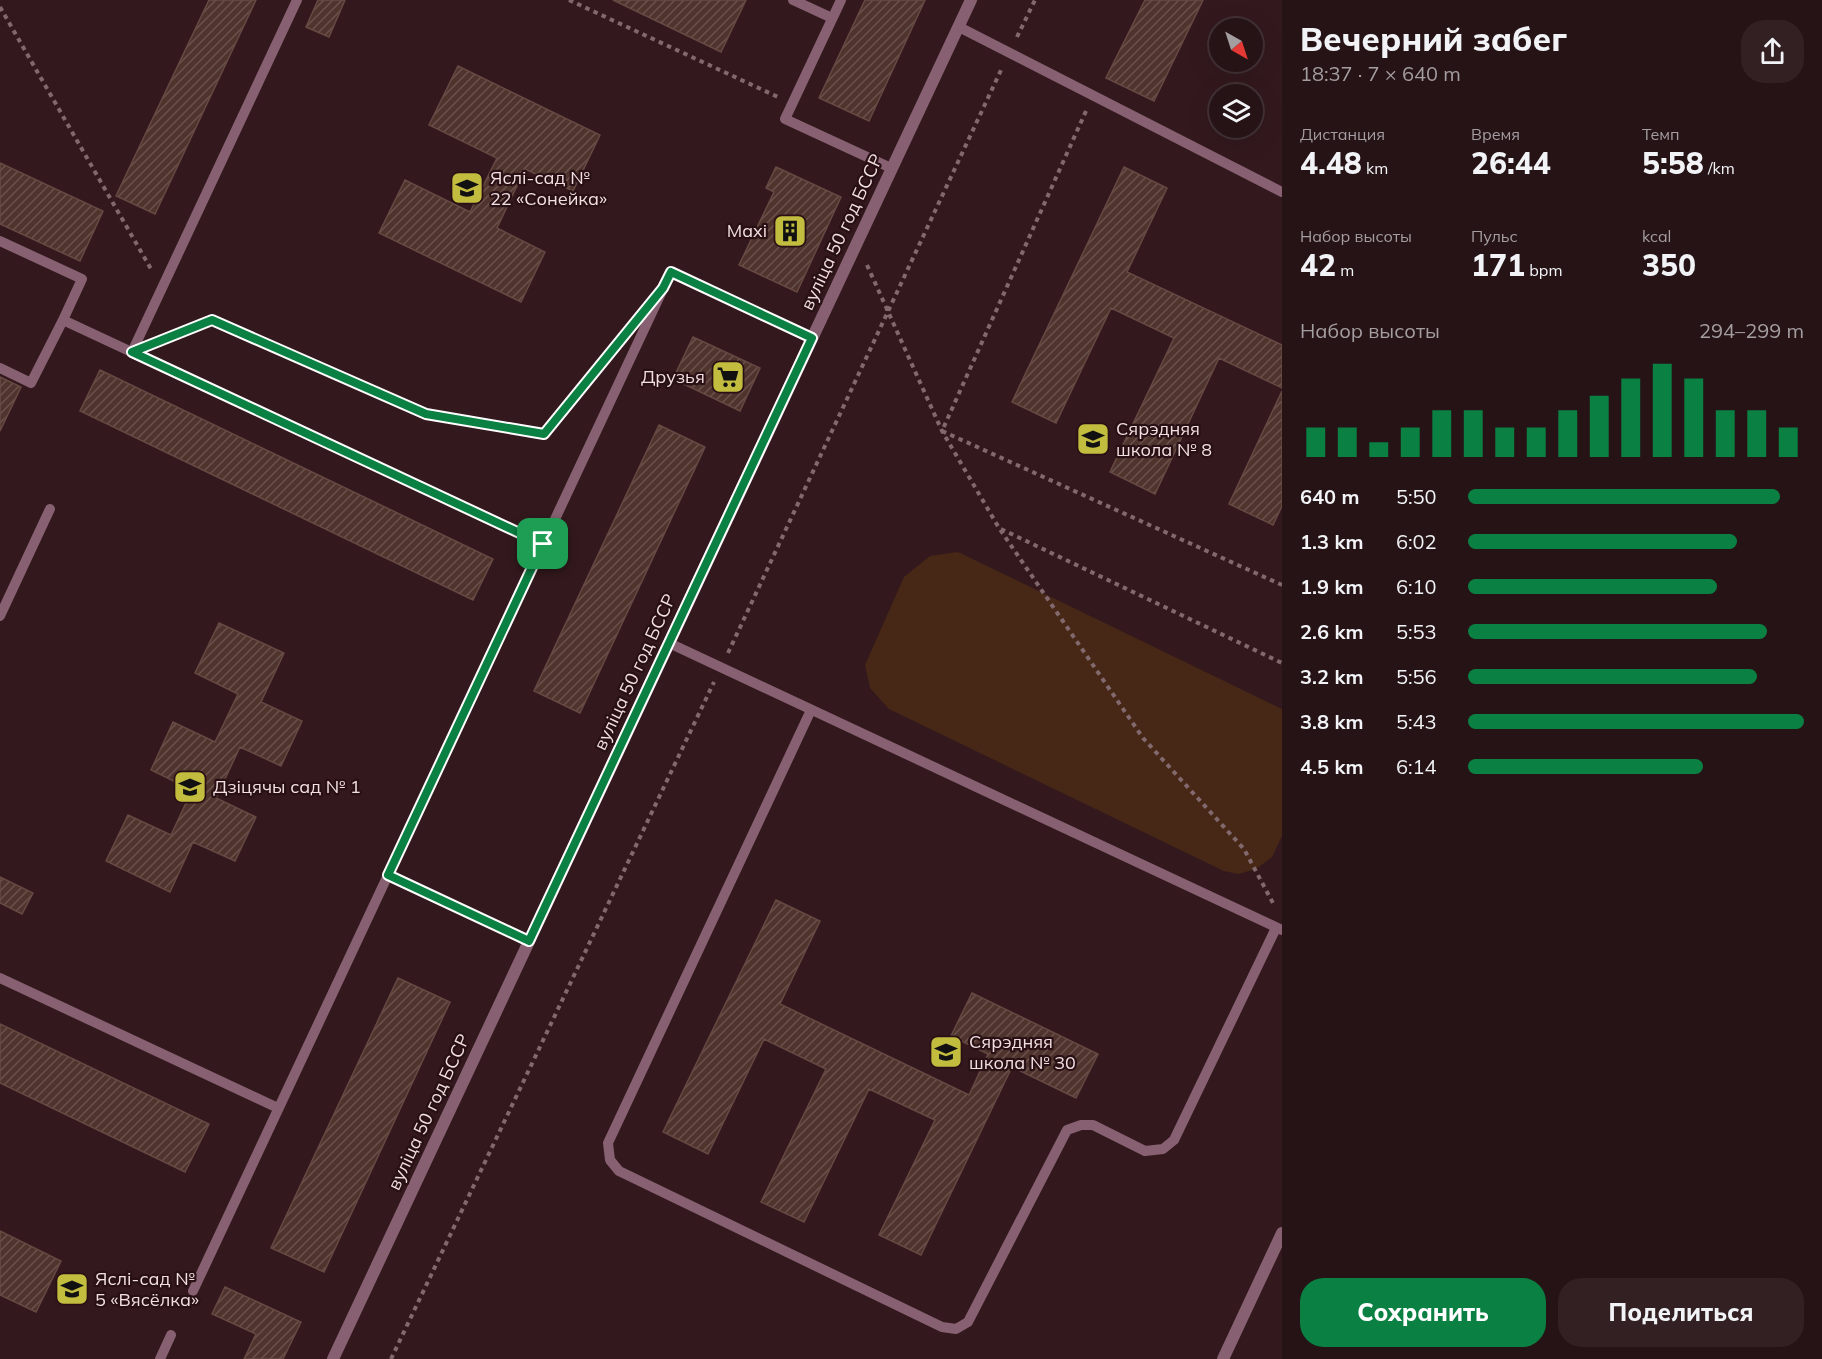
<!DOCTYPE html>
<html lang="ru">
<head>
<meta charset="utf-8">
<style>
	:root { --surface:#261316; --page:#322023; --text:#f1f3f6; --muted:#a49ea1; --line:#423235; --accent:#0b8043 }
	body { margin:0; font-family:Mulish,sans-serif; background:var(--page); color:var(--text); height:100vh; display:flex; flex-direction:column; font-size:22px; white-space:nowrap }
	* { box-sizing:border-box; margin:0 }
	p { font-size:20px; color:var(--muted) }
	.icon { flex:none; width:33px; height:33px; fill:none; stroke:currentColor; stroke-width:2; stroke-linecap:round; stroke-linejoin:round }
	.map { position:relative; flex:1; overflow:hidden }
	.details { display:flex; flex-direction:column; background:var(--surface); width:540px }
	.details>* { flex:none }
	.needle { width:39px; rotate:141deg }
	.tools { position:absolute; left:1209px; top:18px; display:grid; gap:12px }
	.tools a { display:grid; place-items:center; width:54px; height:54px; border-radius:50%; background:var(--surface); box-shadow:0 6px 24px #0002,0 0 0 2px var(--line); font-size:30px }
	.pin { position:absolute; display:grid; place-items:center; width:51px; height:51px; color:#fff; margin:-26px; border-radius:12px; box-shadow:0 3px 9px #0006 }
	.round { display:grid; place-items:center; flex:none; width:63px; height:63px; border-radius:24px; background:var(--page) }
	.headline { display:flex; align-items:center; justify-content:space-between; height:102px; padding:0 18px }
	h1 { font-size:33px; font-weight:800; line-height:45px }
	.stats { display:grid; grid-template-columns:repeat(3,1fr); gap:9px; height:102px; padding:6px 18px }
	.stats div { display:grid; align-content:center }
	.stats b { font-size:30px; font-weight:800 }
	.stats small { font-size:16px; font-weight:400 }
	.stats p { font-size:16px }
	.chart { height:168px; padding:12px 18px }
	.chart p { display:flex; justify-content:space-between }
	.chart svg { width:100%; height:108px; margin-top:6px; stroke:var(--accent); stroke-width:6 }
	.primary-button { display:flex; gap:12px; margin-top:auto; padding:12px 18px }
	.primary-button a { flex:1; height:69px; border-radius:24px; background:var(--accent); color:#fff; font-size:24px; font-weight:800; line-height:69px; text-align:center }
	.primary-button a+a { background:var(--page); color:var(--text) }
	ul { padding:0 18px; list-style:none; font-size:20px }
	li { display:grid; grid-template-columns:96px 72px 1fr; align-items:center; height:45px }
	li i { height:15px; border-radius:8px; background:var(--accent) }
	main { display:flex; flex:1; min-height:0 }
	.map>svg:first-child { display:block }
	.pitch { fill:#472816 }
	.building { fill:url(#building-hatch); stroke:#674944; stroke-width:1.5 }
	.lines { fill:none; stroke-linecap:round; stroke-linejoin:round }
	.path { stroke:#81696d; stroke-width:4; stroke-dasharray:4.5 4.5; stroke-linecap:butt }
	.lane { stroke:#876171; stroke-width:10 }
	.street { stroke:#876171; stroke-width:12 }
	.route-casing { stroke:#fff; stroke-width:12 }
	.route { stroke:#0b8043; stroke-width:8 }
	.labels { text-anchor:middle; stroke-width:4.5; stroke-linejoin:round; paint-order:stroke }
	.poi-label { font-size:18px; fill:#f2dfe1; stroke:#291014; text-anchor:start }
	.street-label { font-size:18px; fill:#f2dfe1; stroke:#291014 }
</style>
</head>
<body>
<main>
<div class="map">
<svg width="1282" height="1359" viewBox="0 0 1282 1359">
	<defs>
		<pattern id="building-hatch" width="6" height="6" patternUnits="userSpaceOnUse" patternTransform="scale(1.5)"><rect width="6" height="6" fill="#4f342e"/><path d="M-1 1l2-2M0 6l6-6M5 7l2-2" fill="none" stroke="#69514c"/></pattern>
	</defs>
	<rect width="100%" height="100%" fill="#33191d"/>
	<path class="pitch" d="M958,552L1282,709V836L1272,857L1256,869L1238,874L1224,871L889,709L870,688L865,665L904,577L930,556Z"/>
	<path class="building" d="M209,0H256L155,214L116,196Z
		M318,0H345L329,37L306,27Z
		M613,0H746L721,52Z
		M865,0H925L869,121L819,98Z
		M1145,0H1203L1154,101L1106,78Z
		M458,66L600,135L573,191L525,169L497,228L545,252L521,302L379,233L405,180L470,212L497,158L429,125Z
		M0,163L103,211L80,261L0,224Z
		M776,167L841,197L797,292L739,265L774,192L766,188Z
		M1124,167L1167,188L1127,272L1282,345V388L1219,358L1155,494L1110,472L1174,338L1111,308L1056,423L1012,402Z
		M693,337L760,368L740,411L673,379Z
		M100,370L493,559L473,600L80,411Z
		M0,377L21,387L0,431Z
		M1282,391V506L1273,525L1229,504Z
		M659,425L705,447L580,713L534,691Z
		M219,623L284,653L261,702L302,721L281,766L240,747L216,798L256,817L235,861L193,842L170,892L106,861L128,815L171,835L192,790L151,770L173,722L215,742L238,694L195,673Z
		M0,877L33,893L22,914L0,903Z
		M776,900L820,921L780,1004L969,1095L988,1054L951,1036L972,993L1098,1054L1076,1098L1012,1067L921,1255L879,1235L935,1120L869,1089L804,1222L761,1202L826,1069L764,1039L708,1154L663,1132Z
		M398,978L450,1002L324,1272L271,1248Z
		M0,1024L209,1124L185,1172L0,1083Z
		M0,1231L61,1261L36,1312L0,1295Z
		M225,1287L301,1322L283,1359H244L256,1334L212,1314Z"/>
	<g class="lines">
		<path class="path" d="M569,0L778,97
			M0,7L151,269
			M1017,37L1035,0
			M1086,111L942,431L1282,585
			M867,265L942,431L999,528L1143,738L1244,849L1274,905
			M158,341L212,319L426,414L544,434L612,350
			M1001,529L1282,663
			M728,653L1002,68
			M391,1359L714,682"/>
		<path class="lane" d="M793,0L832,18
			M841,0L785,119L891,168
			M959,27L1282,192
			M0,241L82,279L63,320L543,544
			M132,352L297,0
			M0,368L31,383L63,320
			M0,616L50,509
			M669,643L1282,930
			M811,710L608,1143L610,1160L619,1171L942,1327L956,1329L968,1322L1067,1130L1081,1125H1093L1145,1151L1163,1149L1174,1140L1276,928
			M388,875L671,272L812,338
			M0,978L278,1108
			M193,1291L388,875L529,941
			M160,1359L171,1335"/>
		<path class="street" d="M333,1359L971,0
			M1223,1359L1282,1233"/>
	</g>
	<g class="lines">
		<g class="route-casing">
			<path id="route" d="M671,272L812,338L529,941L388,875L543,544L132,352L212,320L426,414L544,434L663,288Z"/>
		</g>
		<use href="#route" class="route"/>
	</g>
	<defs>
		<g id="school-square" transform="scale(1.725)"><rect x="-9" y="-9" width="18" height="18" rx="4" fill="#c3bd3f" stroke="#291014"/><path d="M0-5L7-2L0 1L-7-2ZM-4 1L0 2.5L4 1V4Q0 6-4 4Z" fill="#111"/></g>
		<g id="building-square" transform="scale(1.725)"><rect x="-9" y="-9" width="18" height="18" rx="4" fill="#c3bd3f" stroke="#291014"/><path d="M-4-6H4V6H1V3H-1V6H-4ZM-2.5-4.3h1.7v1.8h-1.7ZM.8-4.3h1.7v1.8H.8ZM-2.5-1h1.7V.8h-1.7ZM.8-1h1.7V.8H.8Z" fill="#111"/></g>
		<g id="supermarket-square" transform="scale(1.725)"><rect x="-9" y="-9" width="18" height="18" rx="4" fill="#c3bd3f" stroke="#291014"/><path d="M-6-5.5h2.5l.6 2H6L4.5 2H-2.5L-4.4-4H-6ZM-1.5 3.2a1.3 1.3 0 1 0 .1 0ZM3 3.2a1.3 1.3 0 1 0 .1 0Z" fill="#111"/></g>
	</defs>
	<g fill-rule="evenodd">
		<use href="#school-square" x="467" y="188"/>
		<use href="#building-square" x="790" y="231"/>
		<use href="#supermarket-square" x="728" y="377"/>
		<use href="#school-square" x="1093" y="439"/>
		<use href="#school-square" x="190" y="787"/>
		<use href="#school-square" x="946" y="1052"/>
		<use href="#school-square" x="72" y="1289"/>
	</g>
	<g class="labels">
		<g class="poi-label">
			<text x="490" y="184">Яслі-сад №<tspan x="490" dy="21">22 «Сонейка»</tspan></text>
			<text x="767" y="237" text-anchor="end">Maxi</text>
			<text x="705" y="383" text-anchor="end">Друзья</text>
			<text x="1116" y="435">Сярэдняя<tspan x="1116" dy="21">школа № 8</tspan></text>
			<text x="213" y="793">Дзіцячы сад № 1</text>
			<text x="969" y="1048">Сярэдняя<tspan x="969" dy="21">школа № 30</tspan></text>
			<text x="95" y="1285">Яслі-сад №<tspan x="95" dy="21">5 «Вясёлка»</tspan></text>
		</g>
		<g class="street-label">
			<text transform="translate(842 232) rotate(-65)" y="6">вуліца 50 год БССР</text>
			<text transform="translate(635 672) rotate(-65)" y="6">вуліца 50 год БССР</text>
			<text transform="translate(429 1112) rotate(-65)" y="6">вуліца 50 год БССР</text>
		</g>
	</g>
</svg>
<div class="tools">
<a><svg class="needle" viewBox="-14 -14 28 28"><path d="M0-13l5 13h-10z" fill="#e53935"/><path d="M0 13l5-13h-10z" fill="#a49ea1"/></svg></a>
<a><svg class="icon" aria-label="layers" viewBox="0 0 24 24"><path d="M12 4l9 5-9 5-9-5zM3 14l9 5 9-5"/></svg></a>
</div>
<div class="pin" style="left:543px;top:544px;background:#1e9e55"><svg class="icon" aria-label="arrive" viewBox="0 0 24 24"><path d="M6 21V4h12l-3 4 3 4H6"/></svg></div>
</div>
<section class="details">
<div class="headline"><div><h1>Вечерний забег</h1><p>18:37 · 7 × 640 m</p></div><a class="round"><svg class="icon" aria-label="share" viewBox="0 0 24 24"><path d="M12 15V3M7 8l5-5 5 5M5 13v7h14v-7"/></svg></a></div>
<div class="stats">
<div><p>Дистанция</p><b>4.48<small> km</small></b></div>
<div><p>Время</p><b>26:44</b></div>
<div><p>Темп</p><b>5:58<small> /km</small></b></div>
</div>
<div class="stats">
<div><p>Набор высоты</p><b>42<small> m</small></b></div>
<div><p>Пульс</p><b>171<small> bpm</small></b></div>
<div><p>kcal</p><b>350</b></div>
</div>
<div class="chart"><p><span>Набор высоты</span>294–299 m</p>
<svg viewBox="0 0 160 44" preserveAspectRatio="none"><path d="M5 44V32M15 44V32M25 44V38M35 44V32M45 44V25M55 44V25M65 44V32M75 44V32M85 44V25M95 44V19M105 44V12M115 44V6M125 44V12M135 44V25M145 44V25M155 44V32"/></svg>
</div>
<ul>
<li><b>640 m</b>5:50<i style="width:93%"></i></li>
<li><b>1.3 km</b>6:02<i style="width:80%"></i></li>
<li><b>1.9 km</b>6:10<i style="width:74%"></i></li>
<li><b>2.6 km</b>5:53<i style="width:89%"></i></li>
<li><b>3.2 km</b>5:56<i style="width:86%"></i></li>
<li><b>3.8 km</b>5:43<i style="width:100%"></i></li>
<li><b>4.5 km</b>6:14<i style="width:70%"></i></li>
</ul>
<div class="primary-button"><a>Сохранить</a><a>Поделиться</a></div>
</section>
</main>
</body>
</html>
